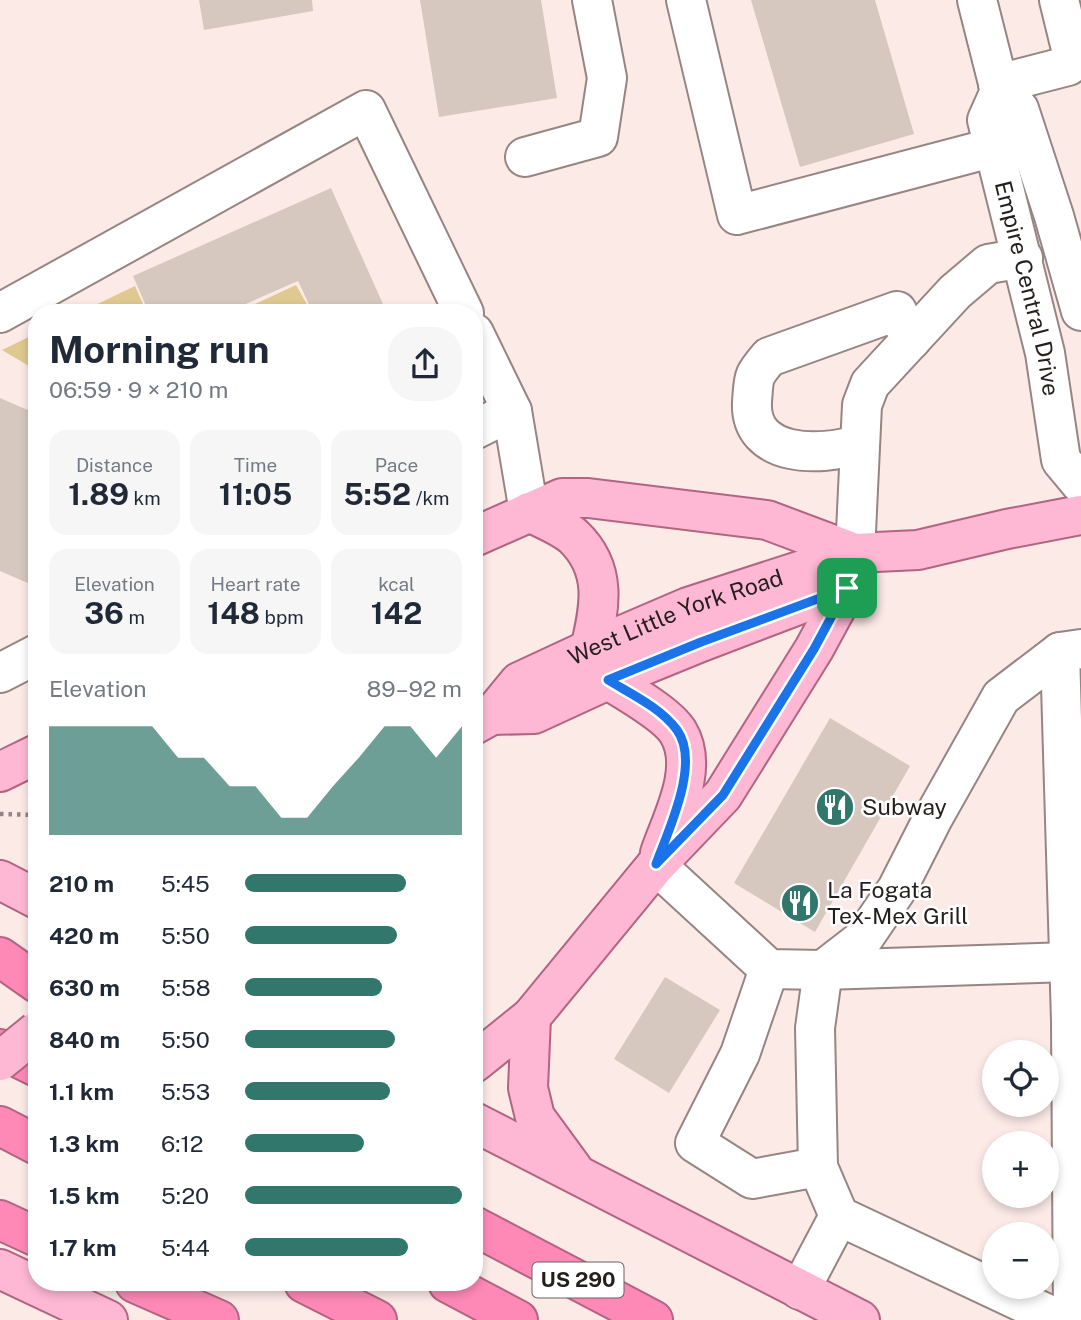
<!DOCTYPE html>
<html lang="en">
<head>
<meta charset="utf-8">
<style>
	:root { --surface:#fff; --page:#f6f6f7; --text:#1f2937; --muted:#747a83; --accent:#31776b }
	body { margin:0; font-family:"Public Sans",sans-serif; background:var(--page); color:var(--text); height:100vh; display:flex; flex-direction:column; font-size:26px; white-space:nowrap }
	* { box-sizing:border-box; margin:0 }
	p { font-size:23px; color:var(--muted) }
	.icon { flex:none; width:38px; height:38px; fill:none; stroke:currentColor; stroke-width:2; stroke-linecap:round; stroke-linejoin:round }
	.map { position:relative; flex:1; overflow:hidden }
	.details { position:absolute; left:28px; top:304px; width:455px; height:987px; display:flex; flex-direction:column; background:var(--surface); border-radius:28px; box-shadow:0 4px 10px #0003 }
	.details>* { flex:none }
	.buttons { position:absolute; left:982px; top:1040px; display:grid; gap:14px }
	.buttons a { display:grid; place-items:center; width:77px; height:77px; border-radius:50%; background:var(--surface); box-shadow:0 4px 10px #0003; font-size:35px }
	.pin { position:absolute; display:grid; place-items:center; width:60px; height:60px; color:#fff; margin:-30px; border-radius:14px; box-shadow:0 4px 10px #0006 }
	.round { display:grid; place-items:center; flex:none; width:74px; height:74px; border-radius:28px; background:var(--page) }
	.overview { display:flex; align-items:center; justify-content:space-between; height:119px; padding:0 21px }
	h1 { font-size:38px; font-weight:700; line-height:52px }
	.figures { display:grid; grid-template-columns:repeat(3,1fr); gap:10px; height:119px; padding:7px 21px }
	.figures div { display:grid; align-content:center; border-radius:18px; background:var(--page); text-align:center }
	.figures b { font-size:30px; font-weight:700 }
	.figures small { font-size:19px; font-weight:400 }
	.figures p { font-size:19px }
	.chart { height:196px; padding:14px 21px }
	.chart p { display:flex; justify-content:space-between }
	.chart svg { width:100%; height:126px; margin-top:7px; fill:var(--accent); opacity:.7 }
	ul { padding:0 21px; list-style:none; font-size:23px }
	li { display:grid; grid-template-columns:112px 84px 1fr; align-items:center; height:52px }
	li i { height:18px; border-radius:9px; background:var(--accent) }
	.map>svg:first-child { display:block }
	.green { fill:#dfc991 }
	.building { fill:#d6c8be }
	.lines { fill:none; stroke-linecap:round; stroke-linejoin:round }
	.minor-casing { stroke:#968582; stroke-width:42 }
	.major-casing { stroke:#b26481; stroke-width:42 }
	.highway-casing { stroke:#b26481; stroke-width:42 }
	.path { stroke:#928684; stroke-width:4.5; stroke-dasharray:3.5 5; stroke-linecap:butt }
	.minor { stroke:#fff; stroke-width:38 }
	.major { stroke:#feb8d4; stroke-width:38 }
	.highway { stroke:#fe89b7; stroke-width:38 }
	.major-bridge-casing { stroke:#b26481; stroke-width:42; stroke-linecap:butt }
	.major-bridge { stroke:#feb8d4; stroke-width:38 }
	.route-casing { stroke:#fff; stroke-width:14 }
	.route { stroke:#1a73e8; stroke-width:9 }
	.labels { text-anchor:middle; stroke-width:5; stroke-linejoin:round; paint-order:stroke }
	.shield { fill:#fff; stroke:#666261; stroke-width:2 }
	.shield-label { font-size:21px; font-weight:bold; fill:#241e1d }
	.street-label { font-size:23px; fill:#241e1d; stroke:#fff }
	.poi-label { font-size:23px; fill:#241e1d; stroke:#fff; text-anchor:start }
</style>
</head>
<body>
<div class="map">
<svg width="1081" height="1320" viewBox="0 0 1081 1320">
	<rect width="100%" height="100%" fill="#fceae7"/>
	<path class="green" d="M296,285L312,313H236Z
		M135,286L147,313H77L85,310Z
		M37,333V388L34,369L2,350Z"/>
	<path class="building" d="M199,0H312L313,11L204,30Z
		M420,0H541L557,98L439,117Z
		M751,0H875L914,134L800,167Z
		M331,188L387,313H313L298,281L225,313H149L133,276Z
		M0,398L37,414V587L0,571Z
		M830,718L910,766L815,932L734,883Z
		M665,977L720,1010L669,1093L614,1059Z"/>
	<g class="lines">
		<g class="minor-casing">
			<g id="minor">
				<path d="M686,0L737,215L995,147"/>
				<path d="M977,0L1000,91L1019,109L1054,216L1081,311"/>
				<path d="M998,84L1068,66L1072,53L1059,0"/>
				<path id="s1" d="M1000,91L987,120L1045,353L1061,460L1081,484"/>
				<path d="M525,157L598,137L607,78L592,0"/>
				<path d="M0,313L366,110L464,313"/>
				<path d="M474,333L512,411L529,512"/>
				<path d="M474,430L512,411"/>
				<path d="M859,444C821,457 749,458 752,402C754,376 752,377 769,357L897,311L911,340"/>
				<path d="M855,553L862,405L870,384L955,292L988,264L1023,258"/>
				<path d="M1060,652L1071,1021L1073,1320"/>
				<path d="M0,673L37,654"/>
				<path d="M656,865L769,969L823,970L1069,962"/>
				<path d="M769,969L740,1054L695,1143L752,1179L818,1167"/>
				<path d="M800,1290L839,1216"/>
				<path d="M1060,1320L839,1216L818,1167L815,1028L823,970L863,939L897,889L933,818L1001,697L1060,652L1081,649"/>
			</g>
		</g>
		<g class="major-casing">
			<g id="major">
				<path d="M529,512C543,519 561,526 573,536C608,569 600,607 590,649"/>
				<path d="M474,537L562,498H588L767,520L855,553"/>
				<path d="M608,680C626,691 667,714 678,732C700,768 672,818 660,853"/>
				<path d="M492,715L534,714L608,680L701,642L856,583"/>
				<path id="s2" d="M474,725L492,715L519,682L590,649L688,607L855,553L918,550L1007,529L1081,515"/>
				<path d="M0,772L37,754"/>
				<path d="M0,880L37,899"/>
				<path d="M531,1017L528,1088L535,1117L573,1169"/>
				<path d="M474,1063L531,1017L656,865L723,795L814,649L847,588"/>
				<path d="M474,1122L860,1320"/>
				<path d="M0,1269L108,1320"/>
			</g>
		</g>
		<g class="highway-casing">
			<path id="highway" d="M0,957L37,983
				M0,1049L37,1067
				M0,1126L37,1145
				M0,1220L37,1237
				M474,1226L653,1320
				M135,1283L219,1320
				M304,1283L377,1320
				M448,1283L518,1320"/>
		</g>
		<path class="path" d="M0,814L34,815"/>
		<use href="#minor" class="minor"/>
		<use href="#major" class="major"/>
		<use href="#highway" class="highway"/>
		<g class="major-bridge-casing">
			<path id="major-bridge" d="M0,1061L37,1031"/>
		</g>
		<use href="#major-bridge" class="major-bridge"/>
	</g>
	<g class="lines">
		<g class="route-casing">
			<path id="route" d="M847,588L814,649L723,795L656,864C668,831 701,763 677,730C661,708 631,694 608,680L701,642Z"/>
		</g>
		<use href="#route" class="route"/>
	</g>
	<defs>
		<g id="restaurant-disc" transform="scale(2.0125)"><circle r="9.5" fill="#31776b" stroke="#fff"/><path d="M-5-6h1v4h1v-4h1v4h1v-4h1v5L-1.5 .5V6h-2V.5L-5-1ZM5-6V6H3V1.5H1.5Q1.5-4 5-6Z" fill="#fff"/></g>
	</defs>
	<g fill-rule="evenodd">
		<use href="#restaurant-disc" x="835" y="807"/>
		<use href="#restaurant-disc" x="800" y="903"/>
	</g>
	<g class="labels">
		<rect class="shield" x="532.5" y="1262.5" width="91" height="35" rx="5"/>
		<g class="shield-label">
			<text x="578" y="1287">US 290</text>
		</g>
		<g class="street-label">
			<text dy="8" stroke="none"><textPath href="#s1" startOffset="205">Empire Central Drive</textPath></text>
			<text dy="8" stroke="none"><textPath href="#s2" startOffset="233">West Little York Road</textPath></text>
		</g>
		<g class="poi-label">
			<text x="862" y="815">Subway</text>
			<text x="827" y="898">La Fogata<tspan x="827" dy="26">Tex-Mex Grill</tspan></text>
		</g>
	</g>
</svg>
<div class="buttons">
<a><svg class="icon" aria-label="locate" viewBox="0 0 24 24"><circle cx="12" cy="12" r="6"/><path d="M12 2v4M12 18v4M2 12h4M18 12h4"/></svg></a>
<a>+</a>
<a>−</a>
</div>
<div class="pin" style="left:847px;top:588px;background:#1e9e55"><svg class="icon" aria-label="arrive" viewBox="0 0 24 24"><path d="M6 21V4h12l-3 4 3 4H6"/></svg></div>
<section class="details">
<div class="overview"><div><h1>Morning run</h1><p>06:59 · 9 × 210 m</p></div><a class="round"><svg class="icon" aria-label="share" viewBox="0 0 24 24"><path d="M12 15V3M7 8l5-5 5 5M5 13v7h14v-7"/></svg></a></div>
<div class="figures">
<div><p>Distance</p><b>1.89<small> km</small></b></div>
<div><p>Time</p><b>11:05</b></div>
<div><p>Pace</p><b>5:52<small> /km</small></b></div>
</div>
<div class="figures">
<div><p>Elevation</p><b>36<small> m</small></b></div>
<div><p>Heart rate</p><b>148<small> bpm</small></b></div>
<div><p>kcal</p><b>142</b></div>
</div>
<div class="chart"><p><span>Elevation</span>89–92 m</p>
<svg viewBox="0 0 160 44" preserveAspectRatio="none"><path d="M0 44V6L10 6L20 6L30 6L40 6L50 17L60 17L70 27L80 27L90 38L100 38L110 27L120 17L130 6L140 6L150 17L160 6V44z"/></svg>
</div>
<ul>
<li><b>210 m</b>5:45<i style="width:74%"></i></li>
<li><b>420 m</b>5:50<i style="width:70%"></i></li>
<li><b>630 m</b>5:58<i style="width:63%"></i></li>
<li><b>840 m</b>5:50<i style="width:69%"></i></li>
<li><b>1.1 km</b>5:53<i style="width:67%"></i></li>
<li><b>1.3 km</b>6:12<i style="width:55%"></i></li>
<li><b>1.5 km</b>5:20<i style="width:100%"></i></li>
<li><b>1.7 km</b>5:44<i style="width:75%"></i></li>
</ul>
</section>
</div>
</body>
</html>
